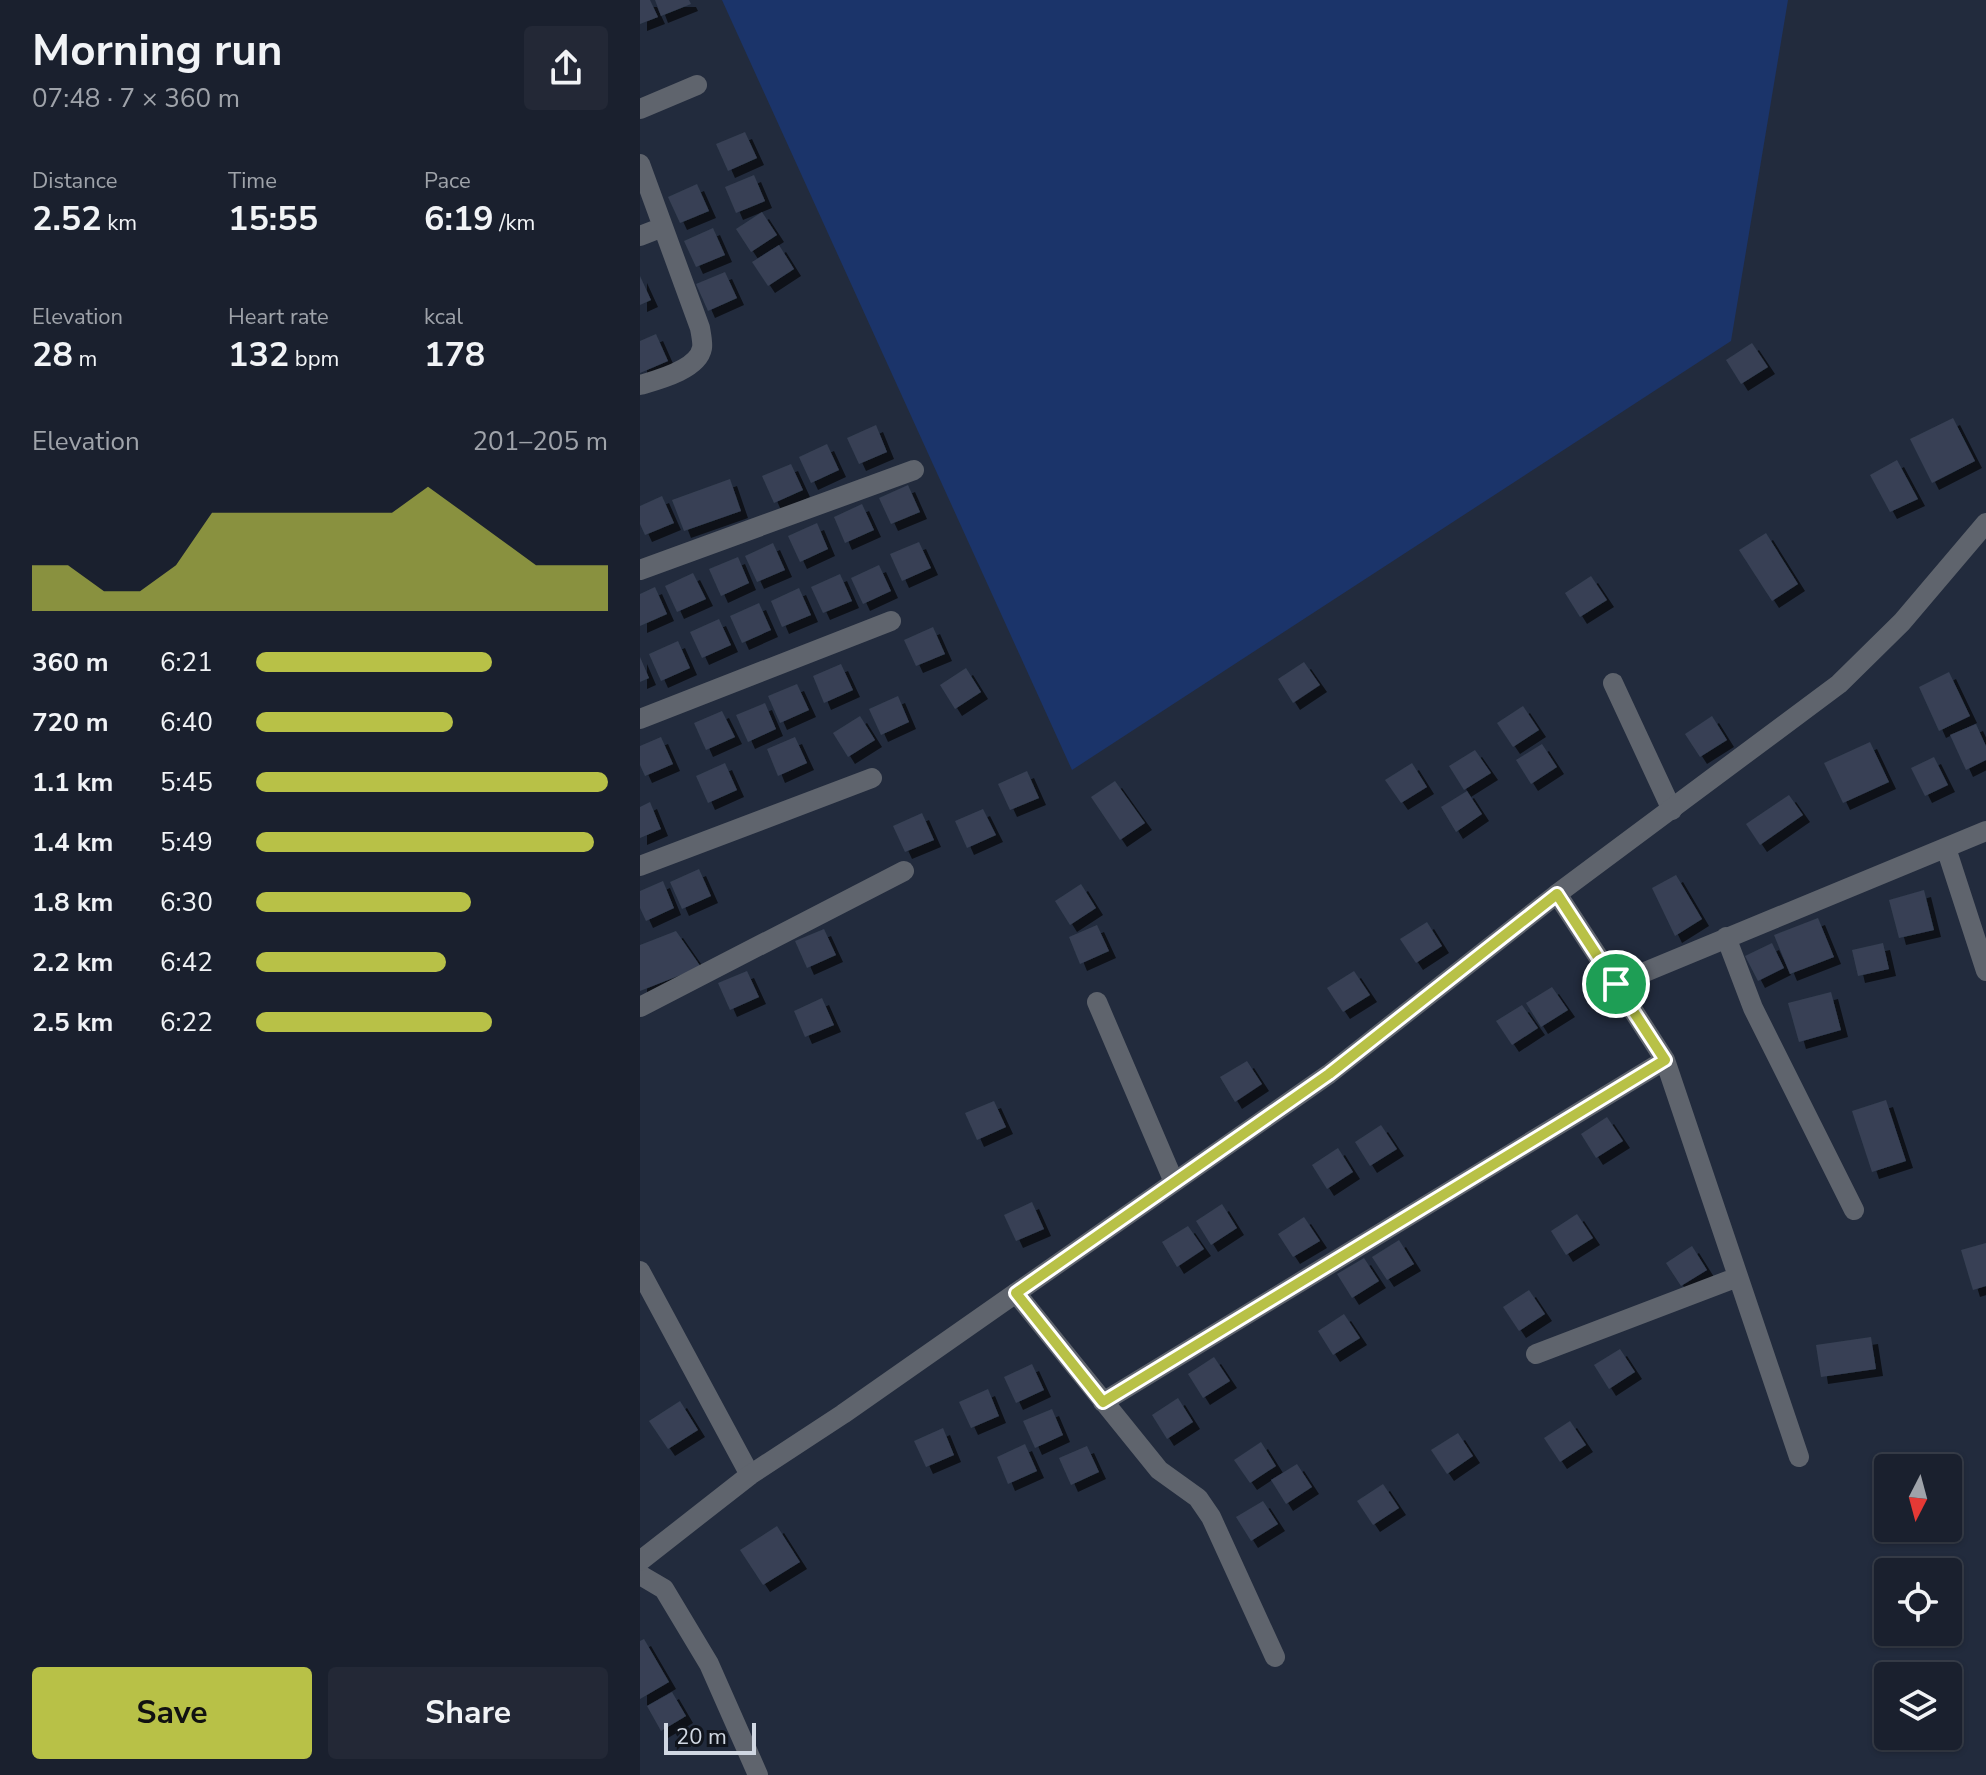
<!DOCTYPE html>
<html lang="en">
<head>
<meta charset="utf-8">
<style>
	:root { --surface:#1a202e; --page:#232836; --text:#f1f3f6; --muted:#9fa3aa; --line:#383e4a; --accent:#b8c147 }
	body { margin:0; font-family:"Nunito Sans",sans-serif; background:var(--page); color:var(--text); height:100vh; display:flex; flex-direction:column; font-size:30px; white-space:nowrap }
	* { box-sizing:border-box; margin:0 }
	p { font-size:26px; color:var(--muted) }
	.icon { flex:none; width:44px; height:44px; fill:none; stroke:currentColor; stroke-width:2; stroke-linecap:round; stroke-linejoin:round }
	.map { position:relative; flex:1; overflow:hidden }
	.panel { display:flex; flex-direction:column; background:var(--surface); width:640px }
	.panel>* { flex:none }
	.needle { width:52px; rotate:186deg }
	.buttons { position:absolute; left:1234px; top:1454px; display:grid; gap:16px }
	.buttons a { display:grid; place-items:center; width:88px; height:88px; border-radius:8px; background:var(--surface); box-shadow:0 2px 6px #0004,0 0 0 2px var(--line); font-size:40px }
	.scale { position:absolute; left:24px; bottom:20px; width:92px; box-sizing:border-box; padding-left:8px; border:4px solid #d0d7e2; border-top:0; font-size:22px; line-height:28px; white-space:nowrap; color:#d0d7e2; -webkit-text-stroke:6px #10141c; paint-order:stroke }
	.pin { position:absolute; display:grid; place-items:center; width:68px; height:68px; color:#fff; margin:-34px; border:4px solid #fff; border-radius:50%; box-shadow:0 2px 8px #0007 }
	.round { display:grid; place-items:center; flex:none; width:84px; height:84px; border-radius:8px; background:var(--page) }
	.head { display:flex; align-items:center; justify-content:space-between; height:136px; padding:0 32px }
	h1 { font-size:44px; font-weight:700; line-height:60px }
	.figures { display:grid; grid-template-columns:repeat(3,1fr); gap:12px; height:136px; padding:8px 32px }
	.figures div { display:grid; align-content:center }
	.figures b { font-size:34px; font-weight:700 }
	.figures small { font-size:22px; font-weight:400 }
	.figures p { font-size:22px }
	.chart { height:224px; padding:16px 32px }
	.chart p { display:flex; justify-content:space-between }
	.chart svg { width:100%; height:144px; margin-top:8px; fill:var(--accent); opacity:.7 }
	.primary-button { display:flex; gap:16px; margin-top:auto; padding:16px 32px }
	.primary-button a { flex:1; height:92px; border-radius:8px; background:var(--accent); color:#111; font-size:32px; font-weight:700; line-height:92px; text-align:center }
	.primary-button a+a { background:var(--page); color:var(--text) }
	ul { padding:0 32px; list-style:none; font-size:26px }
	li { display:grid; grid-template-columns:128px 96px 1fr; align-items:center; height:60px }
	li i { height:20px; border-radius:10px; background:var(--accent) }
	main { display:flex; flex:1; min-height:0 }
	.map>svg:first-child { display:block }
	.green { fill:#1b346a }
	.building { fill:#374154; filter:url(#shadow) }
	.lines { fill:none; stroke-linecap:round; stroke-linejoin:round }
	.minor { stroke:#5f646d; stroke-width:20 }
	.tertiary { stroke:#5f646d; stroke-width:20 }
	.route-casing { stroke:#fff; stroke-width:16 }
	.route { stroke:#b8c147; stroke-width:10 }
</style>
</head>
<body>
<main>
<section class="panel">
<div class="head"><div><h1>Morning run</h1><p>07:48 · 7 × 360 m</p></div><a class="round"><svg class="icon" aria-label="share" viewBox="0 0 24 24"><path d="M12 15V3M7 8l5-5 5 5M5 13v7h14v-7"/></svg></a></div>
<div class="figures">
<div><p>Distance</p><b>2.52<small> km</small></b></div>
<div><p>Time</p><b>15:55</b></div>
<div><p>Pace</p><b>6:19<small> /km</small></b></div>
</div>
<div class="figures">
<div><p>Elevation</p><b>28<small> m</small></b></div>
<div><p>Heart rate</p><b>132<small> bpm</small></b></div>
<div><p>kcal</p><b>178</b></div>
</div>
<div class="chart"><p><span>Elevation</span>201–205 m</p>
<svg viewBox="0 0 160 44" preserveAspectRatio="none"><path d="M0 44V30L10 30L20 38L30 38L40 30L50 14L60 14L70 14L80 14L90 14L100 14L110 6L120 14L130 22L140 30L150 30L160 30V44z"/></svg>
</div>
<ul>
<li><b>360 m</b>6:21<i style="width:67%"></i></li>
<li><b>720 m</b>6:40<i style="width:56%"></i></li>
<li><b>1.1 km</b>5:45<i style="width:100%"></i></li>
<li><b>1.4 km</b>5:49<i style="width:96%"></i></li>
<li><b>1.8 km</b>6:30<i style="width:61%"></i></li>
<li><b>2.2 km</b>6:42<i style="width:54%"></i></li>
<li><b>2.5 km</b>6:22<i style="width:67%"></i></li>
</ul>
<div class="primary-button"><a>Save</a><a>Share</a></div>
</section>
<div class="map">
<svg width="1346" height="1775" viewBox="0 0 1346 1775">
	<defs>
		<filter id="shadow"><feDropShadow dx="7" dy="7" stdDeviation="0" flood-color="#0009"/></filter>
	</defs>
	<rect width="100%" height="100%" fill="#222b3d"/>
	<path class="green" d="M82,0H1148L1091,341L432,770Z"/>
	<path class="building" d="M0,0H10L18,17L0,24Z
		M15,0H49L51,4L21,16Z
		M105,132L117,158L88,171L76,144Z
		M114,175L125,201L96,213L85,187Z
		M57,184L69,211L40,223L28,197Z
		M122,212L137,235L111,252L96,229Z
		M73,228L85,255L56,267L44,241Z
		M139,245L154,269L128,286L112,262Z
		M85,272L97,298L68,311L56,284Z
		M0,276L11,300L0,305Z
		M16,334L28,361L0,373V341Z
		M1112,343L1128,367L1101,384L1086,360Z
		M1313,418L1335,461L1292,483L1270,439Z
		M236,425L247,452L219,464L207,438Z
		M187,444L199,470L171,483L159,457Z
		M1257,460L1278,499L1250,512L1230,475Z
		M151,464L163,490L134,503L122,476Z
		M90,479L101,511L44,531L32,500Z
		M268,485L280,512L251,524L239,498Z
		M22,496L34,523L5,535L0,524V506Z
		M222,504L234,530L205,543L194,517Z
		M177,523L188,549L160,562L148,536Z
		M1126,533L1158,584L1132,601L1099,550Z
		M279,542L291,568L262,581L250,554Z
		M133,543L145,570L117,582L105,556Z
		M98,557L109,583L81,596L69,569Z
		M239,565L251,591L223,604L211,578Z
		M53,573L66,599L37,612L25,586Z
		M200,574L212,601L183,613L171,587Z
		M951,576L967,600L940,617L925,593Z
		M15,587L27,614L0,626V594Z
		M159,588L171,615L142,627L131,601Z
		M119,603L131,630L102,643L90,616Z
		M79,619L91,645L62,658L50,632Z
		M293,627L305,654L276,666L264,640Z
		M38,641L50,668L21,681L9,654Z
		M0,657L9,678L0,682Z
		M664,662L680,685L653,703L638,679Z
		M201,664L213,690L184,703L173,676Z
		M326,668L341,692L315,709L300,685Z
		M1309,672L1330,716L1299,731L1279,687Z
		M157,684L169,710L140,723L128,696Z
		M258,696L269,722L241,735L229,709Z
		M125,703L136,729L108,742L96,715Z
		M883,706L899,730L873,747L857,723Z
		M82,711L95,737L66,750L54,723Z
		M220,716L235,740L208,757L193,733Z
		M1072,716L1087,740L1060,757L1045,734Z
		M1336,724L1346,746V760L1326,770L1310,735Z
		M21,737L33,764L5,776L0,765V746Z
		M155,737L167,763L138,776L127,749Z
		M1230,742L1249,782L1203,803L1184,763Z
		M902,744L917,767L891,784L876,760Z
		M835,750L851,773L824,790L809,766Z
		M1294,757L1308,785L1285,796L1271,768Z
		M85,763L97,790L68,803L56,776Z
		M772,763L787,787L761,803L745,780Z
		M387,771L399,798L370,810L358,784Z
		M475,781L505,823L480,840L451,797Z
		M827,791L842,814L816,832L801,807Z
		M1149,795L1163,815L1120,845L1106,824Z
		M10,802L21,829L0,838V807Z
		M343,809L356,835L327,848L315,821Z
		M282,813L294,840L265,852L253,826Z
		M59,869L71,896L42,909L30,882Z
		M1036,875L1062,919L1035,936L1012,888Z
		M23,881L34,908L6,921L0,908V891Z
		M441,884L456,908L430,925L415,901Z
		M1284,890L1294,930L1259,938L1249,900Z
		M1178,918L1194,957L1150,974L1134,935Z
		M787,922L802,946L776,963L760,939Z
		M457,925L469,951L440,964L429,937Z
		M184,929L196,955L167,968L155,941Z
		M36,931L61,967L0,991V945Z
		M1132,943L1144,968L1118,981L1105,956Z
		M1243,943L1249,969L1218,976L1212,950Z
		M107,971L119,997L90,1010L78,983Z
		M714,971L730,995L703,1012L687,988Z
		M912,987L928,1010L901,1027L886,1003Z
		M1191,992L1201,1030L1159,1042L1148,1003Z
		M182,998L194,1025L165,1037L154,1011Z
		M882,1005L898,1028L872,1045L856,1021Z
		M607,1061L622,1084L595,1102L580,1077Z
		M1246,1100L1266,1161L1232,1172L1212,1111Z
		M354,1101L366,1127L337,1140L325,1113Z
		M967,1117L983,1141L956,1158L941,1134Z
		M741,1125L757,1149L730,1166L715,1142Z
		M698,1148L713,1172L687,1189L672,1165Z
		M392,1202L404,1229L376,1241L364,1215Z
		M582,1204L597,1228L571,1245L556,1221Z
		M937,1214L953,1238L926,1255L911,1231Z
		M664,1217L680,1241L653,1257L638,1234Z
		M548,1226L564,1249L537,1267L522,1242Z
		M759,1240L774,1264L747,1280L732,1257Z
		M1346,1243V1286L1333,1290L1321,1250Z
		M1052,1246L1067,1270L1041,1286L1026,1263Z
		M724,1258L739,1281L712,1298L697,1274Z
		M889,1290L905,1314L879,1331L863,1307Z
		M704,1314L720,1338L693,1355L678,1331Z
		M1231,1337L1236,1369L1181,1377L1176,1345Z
		M980,1349L995,1372L969,1389L954,1365Z
		M574,1357L590,1381L563,1398L548,1374Z
		M392,1364L404,1390L376,1403L364,1377Z
		M348,1389L359,1416L331,1428L319,1402Z
		M538,1398L553,1422L527,1439L512,1415Z
		M40,1401L58,1430L28,1449L9,1421Z
		M412,1409L423,1435L395,1448L383,1421Z
		M930,1421L946,1445L920,1462L904,1438Z
		M303,1428L314,1455L286,1467L274,1441Z
		M818,1433L833,1456L807,1474L791,1450Z
		M621,1442L636,1466L610,1483L594,1460Z
		M385,1444L397,1471L368,1484L357,1457Z
		M447,1446L459,1472L431,1485L419,1458Z
		M1287,1456L1290,1468H1256L1255,1464Z
		M657,1464L672,1487L646,1504L631,1480Z
		M743,1484L759,1508L733,1525L717,1501Z
		M623,1501L638,1524L611,1541L596,1517Z
		M137,1526L160,1562L123,1585L100,1550Z
		M4,1639L29,1682L0,1699V1641Z
		M32,1692L46,1716L21,1731L7,1706Z"/>
	<g class="lines">
		<path class="minor" d="M0,109L57,85
			M0,164L60,328C61,334 63,343 62,348C58,370 17,380 0,385
			M0,236L23,227
			M0,570L274,470
			M973,683L1032,810
			M0,719L251,621
			M1306,848L1346,971
			M0,866L232,778
			M917,894L976,984L1346,831
			M1086,937L1113,1008L1214,1210
			M976,984L1025,1060L1159,1457
			M457,1002L534,1182
			M0,1007L264,871
			M0,1271L110,1475
			M376,1293L519,1470L558,1498L571,1517L635,1657
			M896,1354L1098,1277
			M463,1402L1025,1060
			M0,1575L24,1589L69,1664L118,1775"/>
		<path class="tertiary" d="M0,1561L110,1475L203,1414L689,1074L917,894L1199,684L1262,622L1346,523"/>
	</g>
	<g class="lines">
		<g class="route-casing">
			<path id="route" d="M917,894L1025,1060L463,1402L376,1293L689,1074Z"/>
		</g>
		<use href="#route" class="route"/>
	</g>
</svg>
<div class="buttons">
<a><svg class="needle" viewBox="-14 -14 28 28"><path d="M0-13l5 13h-10z" fill="#e53935"/><path d="M0 13l5-13h-10z" fill="#9fa3aa"/></svg></a>
<a><svg class="icon" aria-label="locate" viewBox="0 0 24 24"><circle cx="12" cy="12" r="6"/><path d="M12 2v4M12 18v4M2 12h4M18 12h4"/></svg></a>
<a><svg class="icon" aria-label="layers" viewBox="0 0 24 24"><path d="M12 4l9 5-9 5-9-5zM3 14l9 5 9-5"/></svg></a>
</div>
<div class="scale">20 m</div>
<div class="pin" style="left:976px;top:984px;background:#1e9e55"><svg class="icon" aria-label="arrive" viewBox="0 0 24 24"><path d="M6 21V4h12l-3 4 3 4H6"/></svg></div>
</div>
</main>
</body>
</html>
